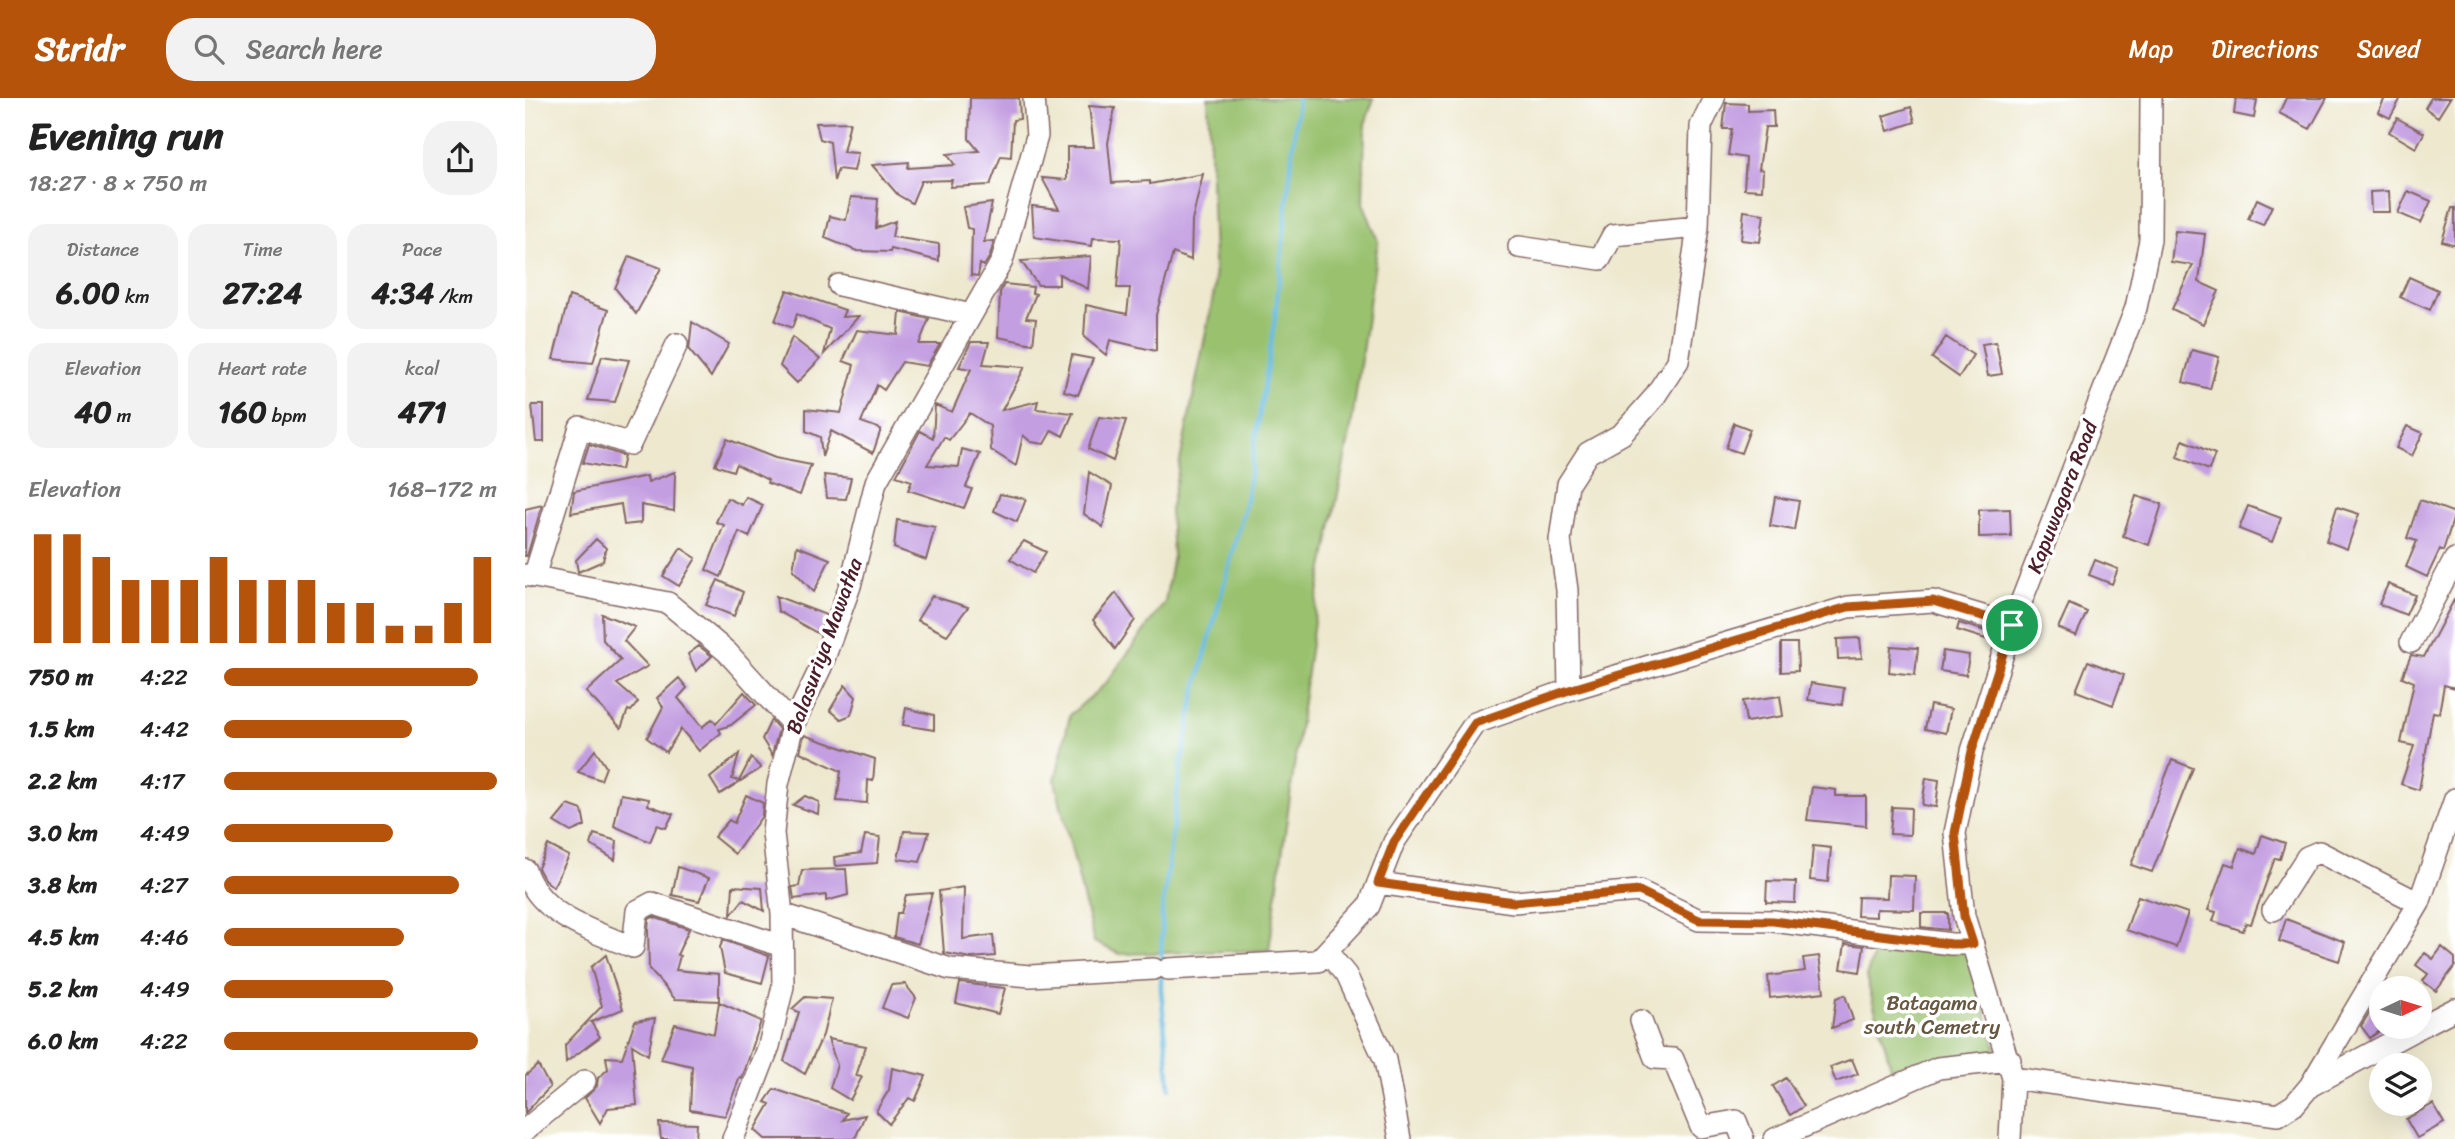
<!DOCTYPE html>
<html lang="en">
<head>
<meta charset="utf-8">
<style>
	:root { --surface:#fff; --page:#f2f2f2; --text:#222; --muted:#767676; --accent:#b45309 }
	body { margin:0; font-family:Sriracha,sans-serif; background:var(--page); color:var(--text); height:100vh; display:flex; flex-direction:column; font-size:26px; white-space:nowrap }
	* { box-sizing:border-box; margin:0 }
	p { font-size:23px; color:var(--muted) }
	.icon { flex:none; width:38px; height:38px; fill:none; stroke:currentColor; stroke-width:2; stroke-linecap:round; stroke-linejoin:round }
	.map { position:relative; flex:1; overflow:hidden }
	.panel { display:flex; flex-direction:column; background:var(--surface); width:525px }
	.panel>* { flex:none }
	.needle { width:46px; rotate:86deg }
	.tools { position:absolute; left:1844px; top:878px; display:grid; gap:14px }
	.tools a { display:grid; place-items:center; width:63px; height:63px; border-radius:50%; background:var(--surface); box-shadow:0 7px 28px #0002; font-size:35px }
	.pin { position:absolute; display:grid; place-items:center; width:60px; height:60px; color:#fff; margin:-30px; border:4px solid #fff; border-radius:50%; box-shadow:0 2px 7px #0007 }
	.round { display:grid; place-items:center; flex:none; width:74px; height:74px; border-radius:28px; background:var(--page) }
	.head { display:flex; align-items:center; justify-content:space-between; height:119px; padding:0 28px }
	h1 { font-size:38px; font-weight:700; line-height:52px }
	.metrics { display:grid; grid-template-columns:repeat(3,1fr); gap:10px; height:119px; padding:7px 28px }
	.metrics div { display:grid; align-content:center; border-radius:18px; background:var(--page); text-align:center }
	.metrics b { font-size:30px; font-weight:700 }
	.metrics small { font-size:19px; font-weight:400 }
	.metrics p { font-size:19px }
	.chart { height:196px; padding:14px 28px }
	.chart p { display:flex; justify-content:space-between }
	.chart svg { width:100%; height:126px; margin-top:7px; stroke:var(--accent); stroke-width:6 }
	ul { padding:0 28px; list-style:none; font-size:23px }
	li { display:grid; grid-template-columns:112px 84px 1fr; align-items:center; height:52px }
	li i { height:18px; border-radius:9px; background:var(--accent) }
	header { display:flex; align-items:center; gap:42px; box-sizing:border-box; height:98px; padding:0 35px; background:var(--accent); color:#fff }
	header strong { font-size:33px }
	nav { display:flex; gap:38px; margin-inline-start:auto; font-size:24px }
	.search { width:490px; height:63px; background:var(--page); display:flex; align-items:center; gap:18px; box-sizing:border-box; padding:0 24px; border-radius:28px; color:var(--muted); font-size:26px }
	main { display:flex; flex:1; min-height:0 }
	.map>svg:first-child { display:block }
	.green { fill:#99c16e; stroke:#72704c; stroke-width:2 }
	.lines { fill:none; stroke-linecap:round; stroke-linejoin:round }
	.stream { stroke:#63bae0; stroke-width:4.5 }
	.building { fill:#c39ee1 }
	.minor-casing { stroke:#836564; stroke-width:24 }
	.minor { stroke:#fff; stroke-width:21 }
	.route-casing { stroke:#fff; stroke-width:14 }
	.route { stroke:#b45309; stroke-width:9 }
	.labels { text-anchor:middle; stroke-width:7; stroke-linejoin:round; paint-order:stroke }
	.street-label { font-size:21px; fill:#4a1f2b; stroke:#fff }
	.park-label { font-size:21px; fill:#665842; stroke:#fff }
</style>
</head>
<body>
<header>
<strong>Stridr</strong>
<div class="search"><svg class="icon" aria-label="search" viewBox="0 0 24 24"><circle cx="10" cy="10" r="6"/><path d="M15 15l6 6"/></svg>Search here</div>
<nav><a>Map</a><a>Directions</a><a>Saved</a></nav>
</header>
<main>
<section class="panel">
<div class="head"><div><h1>Evening run</h1><p>18:27 · 8 × 750 m</p></div><a class="round"><svg class="icon" aria-label="share" viewBox="0 0 24 24"><path d="M12 15V3M7 8l5-5 5 5M5 13v7h14v-7"/></svg></a></div>
<div class="metrics">
<div><p>Distance</p><b>6.00<small> km</small></b></div>
<div><p>Time</p><b>27:24</b></div>
<div><p>Pace</p><b>4:34<small> /km</small></b></div>
</div>
<div class="metrics">
<div><p>Elevation</p><b>40<small> m</small></b></div>
<div><p>Heart rate</p><b>160<small> bpm</small></b></div>
<div><p>kcal</p><b>471</b></div>
</div>
<div class="chart"><p><span>Elevation</span>168–172 m</p>
<svg viewBox="0 0 160 44" preserveAspectRatio="none"><path d="M5 44V6M15 44V6M25 44V14M35 44V22M45 44V22M55 44V22M65 44V14M75 44V22M85 44V22M95 44V22M105 44V30M115 44V30M125 44V38M135 44V38M145 44V30M155 44V14"/></svg>
</div>
<ul>
<li><b>750 m</b>4:22<i style="width:93%"></i></li>
<li><b>1.5 km</b>4:42<i style="width:69%"></i></li>
<li><b>2.2 km</b>4:17<i style="width:100%"></i></li>
<li><b>3.0 km</b>4:49<i style="width:62%"></i></li>
<li><b>3.8 km</b>4:27<i style="width:86%"></i></li>
<li><b>4.5 km</b>4:46<i style="width:66%"></i></li>
<li><b>5.2 km</b>4:49<i style="width:62%"></i></li>
<li><b>6.0 km</b>4:22<i style="width:93%"></i></li>
</ul>
</section>
<div class="map">
<svg width="1930" height="1041" viewBox="0 0 1930 1041">
	<rect width="100%" height="100%" fill="#fff"/>
	<filter id="ink" filterUnits="userSpaceOnUse"><feTurbulence type="fractalNoise" baseFrequency=".0143" numOctaves="2"/><feDisplacementMap in="SourceGraphic" scale="14" xChannelSelector="R" yChannelSelector="G"/><feConvolveMatrix kernelMatrix="1 2 1 2 8 2 1 2 1" color-interpolation-filters="sRGB"/></filter>
	<filter id="wash" filterUnits="userSpaceOnUse"><feTurbulence type="fractalNoise" baseFrequency=".00686" numOctaves="4" result="noise"/><feDisplacementMap in="SourceGraphic" scale="28" xChannelSelector="R" yChannelSelector="G"/><feGaussianBlur stdDeviation="1.57" result="paint"/><feColorMatrix in="noise" values="0 0 0 0 0 0 0 0 0 0 0 0 0 0 0 0 0 1.4 0 .05"/><feComposite in="paint" operator="in"/></filter>
	<g filter="url(#wash)">
		<rect width="100%" height="100%" fill="#ede8ce"/>
		<path class="green" d="M683,0H849L840,26L838,104L853,143L826,330L792,501L744,852L595,856L569,844L530,683L545,617L581,585L640,504L648,457L645,413L690,189Z
			M1354,840L1441,846L1474,961L1369,980L1341,879Z"/>
		<g class="lines">
			<path class="stream" d="M645,990L636,891L637,815L655,672L671,591L720,408L750,220L773,0"/>
		</g>
		<g id="blocks">
			<path class="building" d="M445,0H494L495,21L488,22L486,59L476,58L465,87L425,89L427,82L396,83L387,105L373,97L347,67L384,64L383,70L430,67L422,56L454,53L444,41Z
				M1711,0L1732,2L1729,20L1709,16Z
				M1761,0H1802L1785,31L1754,15Z
				M1860,0H1876L1865,20L1853,14Z
				M1906,0H1925L1913,19L1900,10Z
				M1201,5L1223,6V13L1248,12L1249,29H1240L1234,71L1238,72L1237,92L1219,91L1221,60L1203,57L1207,31H1198Z
				M564,8L590,10L583,45L587,85L625,83V86L678,76L667,123L666,162L648,155L631,217V253L585,242L581,257L559,239L561,207L602,216L605,190H592L596,141L568,140L567,148L509,139L507,108L534,111L517,80L542,82V49H569Z
				M1386,9L1390,24L1363,33L1358,18Z
				M1872,20L1899,35L1891,50L1864,34Z
				M325,24L318,54L333,55L329,73L313,71L309,83L305,44L295,41L291,25Z
				M1864,93L1865,114H1846L1845,94Z
				M1883,93L1906,103L1896,125L1873,115Z
				M326,99L353,101L351,130L370,123L367,139L414,146V163L366,151L365,154L332,153L300,140L305,118L321,122Z
				M1732,101L1747,108L1738,127L1723,121Z
				M467,105L459,144L469,143L465,158L459,168L455,166L453,178L446,177L447,131L442,130L438,109Z
				M1927,110H1930V147L1917,143Z
				M1219,113L1239,116L1235,144L1216,142Z
				M1650,133L1680,136L1674,184L1694,193L1678,226L1647,211L1668,167L1646,164Z
				M104,158L136,170L111,216L90,190Z
				M566,158L563,191L534,176V187H513L496,163Z
				M1884,179L1913,192L1905,212L1875,199Z
				M479,186L508,189L507,195L511,196L501,220L511,221L508,246L473,239L475,194Z
				M262,192L320,212L317,219L334,218L299,256L305,231L272,216L267,230L250,223Z
				M44,198L83,212L68,265L28,261Z
				M375,214L404,221L394,246H415L402,268L377,264L359,292L352,287L336,324L356,331L348,355L306,333L297,359L295,339L281,333V311L316,315L329,267L318,263L332,232L373,237Z
				M167,224L204,246L186,279L164,252Z
				M267,239L295,261L272,285L255,268Z
				M1421,239L1448,257L1434,279L1407,260Z
				M446,244H464L458,266L500,269L477,312L513,303L511,311L548,315L538,338L527,332L519,346L506,344L498,337L491,368L466,352L465,328L445,315L424,342L419,339L402,367L434,369L437,351L455,356L441,389L447,391L439,410L383,392L387,383L371,378L395,333L408,340L410,307L427,314L446,271L434,269Z
				M1471,244L1477,276L1463,278L1457,246Z
				M1667,252L1694,259L1685,291L1658,284Z
				M547,257L568,261L553,297L539,293Z
				M77,258L104,262L90,304L63,302Z
				M7,307H19V344H11Z
				M574,319L601,322L588,363L563,351Z
				M1209,325L1225,331L1216,355L1201,350Z
				M1882,328L1898,335L1887,358L1871,350Z
				M202,341L250,360L286,367L275,397L242,385L243,382L211,366L208,373L190,367Z
				M1658,342L1690,356L1684,372L1652,359Z
				M64,346L99,358L96,372L58,365Z
				M150,374L149,413L116,407V425L99,427L96,406L46,415L49,393L122,378L123,384Z
				M564,374L587,388L578,429L559,416Z
				M299,377L326,380L321,401L302,400Z
				M475,396L501,401L492,424L469,413Z
				M1611,398L1637,406L1624,447L1598,438Z
				M221,399L238,407L224,439L214,434L196,479L181,472L199,427L191,424L202,400L217,407Z
				M1250,399L1274,403L1269,432L1245,428Z
				M1895,402L1930,415L1918,453L1915,451L1902,479L1881,469L1892,443L1882,440Z
				M17,407L2,458H0V411Z
				M1723,408L1756,420L1747,444L1714,431Z
				M1812,409L1834,416L1822,451L1801,443Z
				M1485,411L1486,438L1454,439V412Z
				M372,422L410,429L401,462L369,450Z
				M71,441L81,450L78,463L53,474L51,462Z
				M499,443L521,454L508,475L485,461Z
				M272,448L305,461L289,494L268,472Z
				M156,450L171,460L154,488L138,478Z
				M1570,462L1593,471L1587,486L1564,477Z
				M193,482L218,494L209,518L181,507Z
				M1863,486L1890,497L1881,517L1854,506Z
				M591,495L610,522L590,551L568,522Z
				M251,498L301,517L294,536L253,513Z
				M407,498L443,509L422,537L392,522Z
				M1930,500V590L1919,587L1914,615L1908,614L1894,692L1876,686L1889,648L1876,645L1889,584L1877,579L1886,557L1899,559Z
				M1544,506L1562,514L1551,538L1533,530Z
				M77,516L110,529L99,543L123,568L92,586L113,604L106,613L103,612L96,630L61,594L96,562L78,542Z
				M1434,525L1467,535L1464,542L1432,532Z
				M1335,540L1337,560L1313,561L1312,541Z
				M1256,545H1272L1273,573L1256,574Z
				M174,548L187,558L171,573L163,556Z
				M1366,548L1393,550L1390,577L1364,574Z
				M1418,553L1444,557L1441,577L1415,573Z
				M1563,563L1599,577L1588,607L1551,593Z
				M154,580L162,590L153,600L177,629L187,621L191,626L219,594L231,607L206,627L194,631L196,635L174,653L156,631L141,654L122,640L138,609L132,600Z
				M1286,585L1319,590L1317,607L1283,602Z
				M320,587L331,599L326,617L316,621L305,612Z
				M1255,598L1258,618L1221,624L1218,603Z
				M1405,607L1426,611L1421,635L1400,631Z
				M381,610L409,617V632L378,627Z
				M246,622L254,631L247,657L237,641Z
				M279,637L350,661L348,683L343,682L342,705L312,703L316,673L275,654Z
				M70,652L81,669L76,682L53,674Z
				M214,656L207,681L214,683L226,660L236,670L195,696L185,680Z
				M1647,662L1668,670L1627,774L1606,767Z
				M1401,680L1414,682L1411,709L1397,707Z
				M1287,689L1311,692V698H1341V728L1282,722Z
				M96,696L124,701L123,707L148,716L141,730L132,727L125,744L89,728Z
				M221,697L238,705L237,718L210,756L189,739L204,722L209,725Z
				M280,698L294,704L293,716L268,707Z
				M43,707L57,712L60,728L46,734L29,724Z
				M1367,709L1386,710L1385,737L1365,736Z
				M379,733L404,734L395,764L373,761Z
				M69,736L92,743L90,762L66,747Z
				M340,737L355,739L352,765L310,768L309,759L336,755Z
				M1737,737L1760,745L1755,761L1750,760L1726,826L1721,825L1718,833L1688,823L1691,814L1683,812L1700,765L1709,768L1715,750L1731,756Z
				M23,747L44,758L28,789L19,781L13,770Z
				M1288,748L1306,750L1303,784L1285,782Z
				M153,769L184,780L174,803L147,797Z
				M321,771L323,797L301,803V797L269,801L267,789L274,788L277,772Z
				M1363,777L1390,778L1389,812L1351,811V819L1332,818L1333,799L1362,800Z
				M1242,783L1271,784L1270,805L1241,804Z
				M208,788L237,790L239,813L218,802L206,817Z
				M439,789L438,841L468,837L470,858L446,860L419,855L414,793Z
				M407,795L393,846L369,839L372,815H376L381,797Z
				M1613,798L1663,815L1651,849L1601,832Z
				M1396,815H1423V832L1396,829Z
				M128,819L164,831L152,857L155,858L151,872L194,876V903L150,901L124,871L123,832L124,821Z
				M1761,821L1820,844L1814,863L1754,843Z
				M198,842L244,858L237,885L200,875L195,849Z
				M1320,846L1339,848L1335,874L1316,871Z
				M1917,849L1930,860V868L1911,893L1898,883L1903,876L1891,867L1900,855L1908,861Z
				M81,857L98,911L66,924L75,939L41,964L40,947L77,908L66,869Z
				M1294,858L1299,894L1245,900L1243,878L1280,873L1278,860Z
				M435,885L480,890L473,916L431,905Z
				M380,886L391,900L383,920L357,910L366,887Z
				M1320,897L1328,922L1307,930L1311,900Z
				M280,899L307,901L298,937L280,976L259,963L274,914L267,911Z
				M194,904L236,923L217,981L215,979L200,1018L165,1012L167,968L136,961L150,926L189,936Z
				M1850,905L1857,914V931L1845,940L1836,928Z
				M130,920L123,957L107,947L112,1007L83,1010L75,1025L60,1000L72,988L73,980L83,971L81,959L97,960L110,923Z
				M303,941L341,948L331,978L337,979L325,1002L305,990L312,967Z
				M1327,961L1333,976L1311,984L1305,969Z
				M13,967L25,989L0,1015V978Z
				M367,970L401,978L390,1003L384,1000L364,1026L351,1013L364,992Z
				M1261,980L1279,1008L1265,1017L1248,988Z
				M249,991L322,1015L318,1022L340,1017L330,1041H240L230,1032L245,1006L240,1004Z
				M1908,1006L1919,1025L1892,1040L1881,1021Z
				M134,1025L172,1026L171,1041H136Z"/>
		</g>
	</g>
	<g filter="url(#ink)">
		<use href="#blocks" fill-opacity="0" stroke="#836564" stroke-width="2"/>
		<g class="lines">
			<g class="minor-casing">
				<path id="minor" d="M994,149L1075,161L1088,137L1173,129
					M314,187L446,217
					M0,477L143,505L202,554L268,627
					M9,479L55,329L105,346L152,246
					M1886,544L1930,461
					M1044,592L1042,492L1035,442L1043,386L1063,355L1097,336L1128,301L1153,263L1173,129L1176,28L1189,0
					M0,772C15,818 67,833 108,849L112,813L127,805L257,848
					M853,785L989,804L1114,793L1174,822L1248,823L1426,846H1448
					M1748,812L1782,759L1794,754L1894,805
					M257,816L425,871L505,878L629,871
					M803,855L821,877L860,962L875,1041
					M643,871L793,863L844,808L869,744L950,625L1044,592L1323,509L1408,503L1487,527
					M1116,923L1130,960L1148,961L1176,1029L1211,1023L1218,1041
					M1895,929L1930,911
					M1488,980L1753,1017L1769,1007L1785,988L1894,805L1930,701
					M1787,987L1895,929
					M0,1032L60,983
					M208,1041L244,948L258,888L257,816L248,735L253,686L268,627L296,569L325,488L351,384L477,163L512,38L509,0
					M1250,1041L1413,970L1485,962
					M1485,1041L1488,980L1439,818L1430,735L1447,653L1487,527L1611,210L1625,142L1626,0"/>
			</g>
			<use href="#minor" class="minor"/>
		</g>
	</g>
	<g class="lines" filter="url(#ink)">
		<g class="route-casing">
			<path id="route" d="M1408,503L1487,527L1447,653L1430,735L1439,818L1448,846H1426L1248,823L1174,822L1114,793L989,804L853,785L869,744L950,625L1044,592L1323,509Z"/>
		</g>
		<use href="#route" class="route"/>
	</g>
	<g class="labels">
		<g class="street-label">
			<text transform="translate(1537 399) rotate(-69)" y="7">Kapuwagara Road</text>
			<text transform="translate(299 548) rotate(-70)" y="7">Balasuriya Mawatha</text>
		</g>
		<g class="park-label">
			<text x="1407" y="912">Batagama<tspan x="1407" dy="24">south Cemetry</tspan></text>
		</g>
	</g>
</svg>
<div class="tools">
<a><svg class="needle" viewBox="-14 -14 28 28"><path d="M0-13l5 13h-10z" fill="#e53935"/><path d="M0 13l5-13h-10z" fill="#767676"/></svg></a>
<a><svg class="icon" aria-label="layers" viewBox="0 0 24 24"><path d="M12 4l9 5-9 5-9-5zM3 14l9 5 9-5"/></svg></a>
</div>
<div class="pin" style="left:1487px;top:527px;background:#1e9e55"><svg class="icon" aria-label="arrive" viewBox="0 0 24 24"><path d="M6 21V4h12l-3 4 3 4H6"/></svg></div>
</div>
</main>
</body>
</html>
